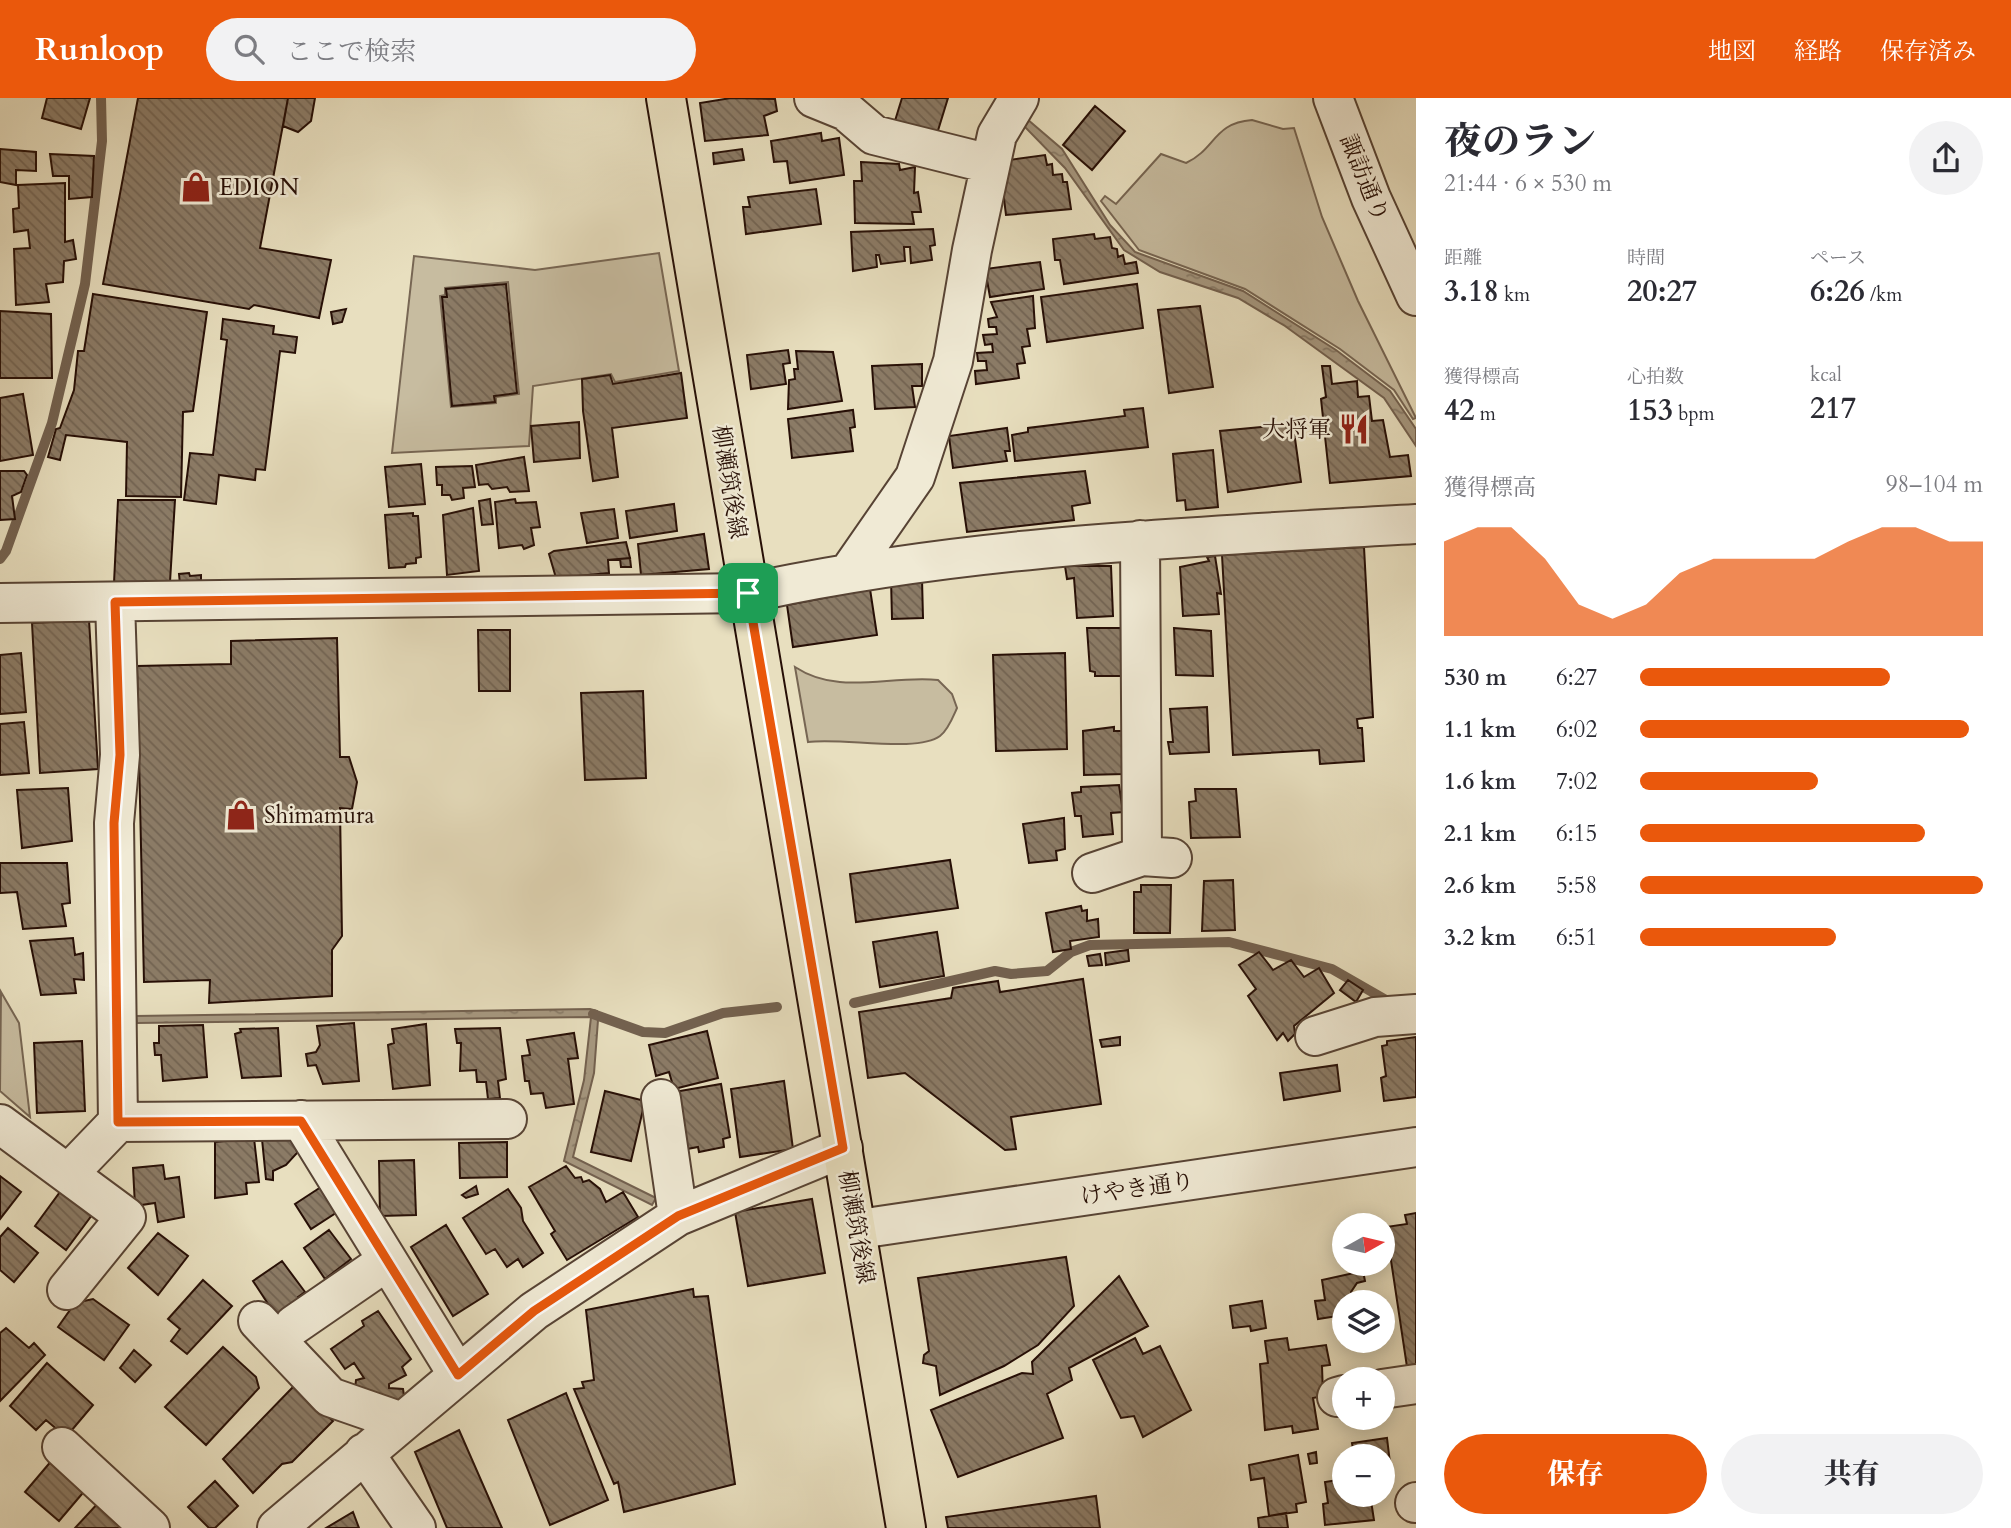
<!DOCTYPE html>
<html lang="ja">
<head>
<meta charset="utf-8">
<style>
	:root { --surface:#fff; --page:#f2f2f3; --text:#2b2b33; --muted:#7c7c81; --accent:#ea580c }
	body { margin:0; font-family:Cardo,"Noto Serif JP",serif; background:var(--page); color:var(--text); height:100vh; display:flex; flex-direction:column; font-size:26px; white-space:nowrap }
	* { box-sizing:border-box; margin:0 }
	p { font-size:23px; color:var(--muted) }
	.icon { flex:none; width:38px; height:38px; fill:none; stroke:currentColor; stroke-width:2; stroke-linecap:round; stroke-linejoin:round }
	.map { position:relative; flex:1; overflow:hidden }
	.drawer { display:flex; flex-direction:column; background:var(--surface); width:595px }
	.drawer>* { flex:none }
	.needle { width:46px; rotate:82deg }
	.controls { position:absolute; left:1332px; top:1115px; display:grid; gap:14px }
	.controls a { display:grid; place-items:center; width:63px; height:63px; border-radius:50%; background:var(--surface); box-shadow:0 4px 18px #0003; font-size:35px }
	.pin { position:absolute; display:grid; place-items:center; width:60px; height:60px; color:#fff; margin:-30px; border-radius:14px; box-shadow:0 4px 10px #0006 }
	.round { display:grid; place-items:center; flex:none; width:74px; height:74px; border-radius:37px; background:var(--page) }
	.head { display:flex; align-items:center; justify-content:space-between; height:119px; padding:0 28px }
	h1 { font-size:38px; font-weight:800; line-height:52px }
	.metrics { display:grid; grid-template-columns:repeat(3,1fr); gap:10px; height:119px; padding:7px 28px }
	.metrics div { display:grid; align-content:center }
	.metrics b { font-size:30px; font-weight:800 }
	.metrics small { font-size:19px; font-weight:400 }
	.metrics p { font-size:19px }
	.chart { height:196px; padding:14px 28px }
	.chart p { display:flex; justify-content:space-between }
	.chart svg { width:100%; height:126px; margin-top:7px; fill:var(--accent); opacity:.7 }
	.cta { display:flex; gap:14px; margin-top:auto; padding:14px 28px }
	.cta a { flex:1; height:80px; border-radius:42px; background:var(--accent); color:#fff; font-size:28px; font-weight:800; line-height:80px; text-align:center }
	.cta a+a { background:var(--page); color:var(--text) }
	ul { padding:0 28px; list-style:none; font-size:23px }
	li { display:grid; grid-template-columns:112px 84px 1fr; align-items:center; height:52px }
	li i { height:18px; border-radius:9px; background:var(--accent) }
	header { display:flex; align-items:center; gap:42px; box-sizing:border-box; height:98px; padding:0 35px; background:var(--accent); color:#fff }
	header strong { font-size:33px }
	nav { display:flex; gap:38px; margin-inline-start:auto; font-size:24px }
	.search { width:490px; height:63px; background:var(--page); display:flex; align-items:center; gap:18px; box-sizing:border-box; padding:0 24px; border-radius:38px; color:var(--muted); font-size:26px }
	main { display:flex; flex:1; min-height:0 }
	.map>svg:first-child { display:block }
	.green { fill:#c7bca0; stroke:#776653; stroke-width:2; fill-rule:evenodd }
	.water { fill:url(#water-ripples); stroke:#73614f; stroke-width:2 }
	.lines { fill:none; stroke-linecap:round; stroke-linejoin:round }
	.stream { stroke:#73614f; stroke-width:10 }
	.building { fill:url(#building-back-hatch); stroke:#270f06; stroke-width:2 }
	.minor-casing { stroke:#574334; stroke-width:42 }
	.major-casing { stroke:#270f06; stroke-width:42 }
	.minor { stroke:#f0ead5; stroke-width:38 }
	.major { stroke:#e8dfbf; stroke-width:38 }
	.route-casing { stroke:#fff; stroke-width:14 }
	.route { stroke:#ea580c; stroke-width:9 }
	.labels { text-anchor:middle; stroke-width:5; stroke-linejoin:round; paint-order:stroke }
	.street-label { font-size:23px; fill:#270f06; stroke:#f0ead5 }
	.poi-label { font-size:23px; fill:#270f06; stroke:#f0ead5; text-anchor:start }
</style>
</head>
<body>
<header>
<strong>Runloop</strong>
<div class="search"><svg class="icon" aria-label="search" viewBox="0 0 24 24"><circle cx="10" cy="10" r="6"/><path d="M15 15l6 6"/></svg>ここで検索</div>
<nav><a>地図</a><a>経路</a><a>保存済み</a></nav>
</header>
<main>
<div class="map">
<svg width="1416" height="1430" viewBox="0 0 1416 1430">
	<defs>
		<pattern id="water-ripples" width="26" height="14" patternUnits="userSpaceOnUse" patternTransform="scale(1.75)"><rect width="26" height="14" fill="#a69880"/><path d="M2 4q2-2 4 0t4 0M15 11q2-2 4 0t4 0" fill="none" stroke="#877a67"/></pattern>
		<pattern id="building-back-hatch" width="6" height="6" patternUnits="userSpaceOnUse" patternTransform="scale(1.75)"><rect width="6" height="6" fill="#8b7b66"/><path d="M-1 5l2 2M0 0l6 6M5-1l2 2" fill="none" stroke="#726352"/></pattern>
	</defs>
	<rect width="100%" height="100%" fill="#e8dfbf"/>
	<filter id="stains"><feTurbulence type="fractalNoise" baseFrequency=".00286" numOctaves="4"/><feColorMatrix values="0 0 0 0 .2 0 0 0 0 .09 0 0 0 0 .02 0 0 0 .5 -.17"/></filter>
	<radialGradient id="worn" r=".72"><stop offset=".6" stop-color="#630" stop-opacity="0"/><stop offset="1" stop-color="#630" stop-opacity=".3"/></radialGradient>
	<path class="green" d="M1252,22L1283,31L1294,30L1322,119L1358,203L1416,320L1413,321L1394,292L1340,251L1245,191L1139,152L1101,103L1105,98L1116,106L1161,56L1186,65C1216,51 1213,25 1252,22Z
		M659,155L679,273L615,284L611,276L533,288L529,348L392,355L414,158L535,172ZM508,184L519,296L496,299V305L451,309L440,198L445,197V190Z
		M795,569C839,598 888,577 938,582L952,596L957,610C953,619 948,632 940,638C917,655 841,639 808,644Z
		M1,894L19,925L30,1019L0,993Z"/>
	<path class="water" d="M1027,21L1062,51L1110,127L1135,154L1243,193L1336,252L1390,293L1416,331V348L1384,300L1285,228L1238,200L1160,174L1124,152L1065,70L1023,27Z
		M590,911L597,913L598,922L594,975L573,1059L656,1100L652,1107L564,1063L584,982L591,919L137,925L136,918Z"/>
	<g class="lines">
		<path class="stream" d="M0,461L6,453L52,325L85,186L102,43L101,0
			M854,905L995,873L1011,876L1047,873L1071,854L1090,847L1229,844L1332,871L1393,906
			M593,916L643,934L665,935L723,915L777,909"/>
	</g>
	<path class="building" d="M47,0H90L81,31L42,20Z
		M138,0H288L260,150L331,162L319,220L254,207L249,211L103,186Z
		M288,0H315L311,23L298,34L283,28Z
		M731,0L775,1L777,13L764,18L768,37L705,43L700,5Z
		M902,0H948L936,39L894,26Z
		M1095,8L1125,33L1092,72L1063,47Z
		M821,35L822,43L839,40L844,77L790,85L787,63L774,64L771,43Z
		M0,51L36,54V73L16,72V87L0,84Z
		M742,51L744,62L714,66L713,55Z
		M50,56L94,58L92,99L69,101V78H53Z
		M1045,57L1047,67L1052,66L1053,77L1062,76L1063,84H1067L1071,111L1006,117L1001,76L1009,75V62Z
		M861,64L899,66L900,72L915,69L914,95L918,94L921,114H912L914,126L855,125L854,83H862Z
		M65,85V144L73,142L76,161L64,163L63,184L46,186L49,204L16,207L14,151L30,150L28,132L14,134L13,111L19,110L18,87Z
		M816,91L821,126L746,136L743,109H750L748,99Z
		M933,131L935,147L930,148L932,162L911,165L910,149H904L905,163L881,166L879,157H876L877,169L853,173L851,134Z
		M1094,136L1095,141L1110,139L1112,150L1117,151L1118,159L1123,157L1125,166L1136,164L1138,175L1064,186L1060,162H1055L1053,141Z
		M1040,164L1044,191L990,199L985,171Z
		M506,186L517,295L494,298L495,304L452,308L442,199H447L446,191Z
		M1137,186L1143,230L1047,244L1041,199Z
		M93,196L207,214L193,313L183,314L181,399L126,398L127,344L66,337L60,362L48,359L56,331L60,330L74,292L78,253H84Z
		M1033,198L1035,230L1027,231L1030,248L1022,249L1025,265L1017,266L1019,280L976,286L975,273L987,272L986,263H978L977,255L993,254L992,246L985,247L983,237L997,236L996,229H989L988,221L997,219L991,204Z
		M1200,208L1213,289L1169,295L1158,212Z
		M346,211L342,224L333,226L331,214Z
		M0,213L51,216L52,280H0Z
		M223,221L274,228L273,236L297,239L295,255L280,253L265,372L256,371L255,382L219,377L216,406L184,402L190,355L213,357L227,242L221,241Z
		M788,252L790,265L783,266L786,286L751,291L747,257Z
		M796,253L833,254L842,303L788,311L789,282L795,281L794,271H798Z
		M922,266V288H912L915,309L875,311L872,268Z
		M1322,268H1330L1332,286L1357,283L1358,299L1369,298L1372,323L1383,322L1390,359L1408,357L1411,378L1330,385L1321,301L1326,299Z
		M681,275L687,320L612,330L618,379L593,383L583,313L582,281L610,277L613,286Z
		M23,296L33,357L0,363V300Z
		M1143,310L1148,349L1015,363L1012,337L1028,334V330L1125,318L1124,312Z
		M853,312L855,329L850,330L853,353L792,360L788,321Z
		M579,324L580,360L534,364L531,328Z
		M1293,326L1301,384L1228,394L1220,333Z
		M1007,330L1010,353H1005L1007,363L953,370L949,338Z
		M1213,352L1218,409L1186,412L1185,402L1177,403L1173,356Z
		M524,359L529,393L510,394L507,389L492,391L488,386L479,387L476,367Z
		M421,366L425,406L389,409L385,369Z
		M472,368L475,389L463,390L464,400L452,402L450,397H442V387H437L436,369Z
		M0,373H24L27,377L21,394L12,398L15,421L0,422Z
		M1085,373L1090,405L1072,408L1074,422L967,434L960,385Z
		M490,401L493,426L482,427L479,403Z
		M515,401L516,405L536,404L540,429L531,430L534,447L524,451L522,447L499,450L495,404Z
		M118,402H175L170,484L114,485Z
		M674,406L677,433L630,440L626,413Z
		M473,410L479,473L447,477L443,417Z
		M614,411L618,440L587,445L581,415Z
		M413,415V418H418L421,459L416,460V465L406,466L405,469L389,470L385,417Z
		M704,436L709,471L641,477L638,446Z
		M626,444L630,460L608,462L609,475L556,480L549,456L554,453Z
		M1364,449L1373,619L1357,621L1358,630H1362L1364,663L1320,666L1319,652L1233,657L1222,457Z
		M1215,458L1221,496L1217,495L1219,516L1183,518L1180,469L1209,463L1207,459Z
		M630,460L631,469H621L620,461Z
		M1065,468H1111L1113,518L1077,520L1074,480L1067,481Z
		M189,475L190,478L201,477V482L180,486L179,476Z
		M891,481H922L923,520L892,521Z
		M870,491L877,537L793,549L787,507Z
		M89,522L98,671L40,675L32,525Z
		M1087,530H1122L1123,578H1095V574L1090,573Z
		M1174,530L1211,533L1213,578L1176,577Z
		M478,532H510V593H479Z
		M337,540L340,659H349L357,684L352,711L340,710L342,838L332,852V898L209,905L210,882L144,884L137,568L231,566V543Z
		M21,555L26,614L0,616V557Z
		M1065,555L1067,651L996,653L993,557Z
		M643,593L646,680L585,682L581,595Z
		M1207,609L1209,654L1170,656L1168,644H1173L1170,611Z
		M24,624L29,675L0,677V626Z
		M1114,629V633H1122L1124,676L1084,677L1083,633Z
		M1119,687L1123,714L1111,715L1113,736L1083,739L1081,718H1075L1072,695L1081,694V689Z
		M68,690L72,743L22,750L17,692Z
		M1195,691H1236L1240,739L1191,740L1189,704L1196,703Z
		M1064,720L1065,751L1056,753L1057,762L1029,765L1023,726Z
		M950,762L958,810L856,824L850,776Z
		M0,765H67L70,805L62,806L66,828L23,831L17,794L0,795Z
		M1233,782L1235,832L1202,833L1204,783Z
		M1141,787H1171L1170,835H1134V794H1141Z
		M1081,808L1082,813L1087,812V823L1098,821L1099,839L1070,843L1071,851L1053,854L1046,815Z
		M937,834L944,878L880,889L873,844Z
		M73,840L75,857L83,855L84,882L74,881L76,895L41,897L30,843Z
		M1128,852L1129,863L1106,867L1105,855Z
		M1259,854L1273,872L1291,862L1304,879L1319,870L1334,895L1294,928L1295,936L1288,943L1283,935L1277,942L1248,898L1256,891L1239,867Z
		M1100,856L1102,867L1089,868L1087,858Z
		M1083,881L1101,1006L1011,1019L1016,1051L1005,1052L905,975L868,980L859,914L951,900L953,890L998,883L1000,894Z
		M1348,882L1363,892L1356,904L1340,892Z
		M354,925L359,983L323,986L316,967L308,968L306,956L316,954L320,947L317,928Z
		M426,926L430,987L393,991L388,947L394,945L392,931Z
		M203,927L207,979L163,983L161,957H155L154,945H159V928Z
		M278,930L281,978L242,980L235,936L241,934L240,931Z
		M500,930L506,981L498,983L500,1000L488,1001L486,984H477L476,972L460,973L461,945H457L455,931Z
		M707,933L718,980L674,991L669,974L656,978L649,947Z
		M574,935L578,960L568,961L574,1006L546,1010L543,995L531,996L529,983H525L522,958L530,957L527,942Z
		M1120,939V947L1102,949L1100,942Z
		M1416,939V999L1384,1003L1381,980L1386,978L1382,948L1387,947V943Z
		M82,943L85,1013L37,1015L34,945Z
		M1337,967L1340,993L1284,1002L1280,975Z
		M784,983L793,1051L740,1059L731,991Z
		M721,986L730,1039L723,1041L724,1049L699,1054L698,1049L687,1051L674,994Z
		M605,993L645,1003L631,1063L591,1054Z
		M295,1037L297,1055L286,1067L273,1073V1082L266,1081L262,1041Z
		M254,1040L259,1084L246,1085L247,1096L215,1100V1044Z
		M507,1044V1079L460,1080L459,1045Z
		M414,1062L416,1117L380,1118L379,1063Z
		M163,1067L165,1081L179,1079L184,1119L158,1124L155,1105L135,1108L133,1070Z
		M566,1068L575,1080L581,1079L583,1084L589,1082L600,1091L606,1104L623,1094L638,1119L567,1162L551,1136L555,1133L529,1089Z
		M0,1078L21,1094L0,1121Z
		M324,1087L342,1111L311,1131L295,1106Z
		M476,1088L478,1096L466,1100L462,1097Z
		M508,1091L521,1110L523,1123L543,1155L523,1169L518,1161L507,1169L495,1151L486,1156L463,1120Z
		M60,1094L92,1117L66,1152L35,1128Z
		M812,1101L825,1175L748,1188L735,1114Z
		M1416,1115V1268L1407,1269L1386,1129L1407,1126L1405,1117Z
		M446,1127L488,1196L453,1218L411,1149Z
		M8,1130L38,1155L14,1184L0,1172V1139Z
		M329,1132L351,1161L325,1181L304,1150Z
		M158,1135L188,1158L158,1197L128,1170Z
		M1066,1159L1074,1208L1038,1247L1004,1268L940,1297L936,1268L923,1265L924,1257L929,1253L918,1180Z
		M282,1163L305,1194L298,1199L301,1205L278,1221L253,1183Z
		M1363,1173L1365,1183L1357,1185L1351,1194L1353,1204H1344V1217L1318,1221L1315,1203L1325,1202L1322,1182Z
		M1119,1178L1148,1228L1069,1270L1072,1282L1047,1296L1063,1340L958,1379L931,1312L1022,1275L1033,1276L1032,1264Z
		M203,1182L232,1208L187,1256L171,1243L180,1231L168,1221Z
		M693,1191L694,1199L708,1198L735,1386L624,1414L618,1384L614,1386L574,1291L584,1290L582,1284L594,1282L586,1212Z
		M93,1201L129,1227L104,1262L58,1229L75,1205Z
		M1262,1203L1266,1230L1251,1233L1250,1228L1233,1230L1230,1208Z
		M378,1213L411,1261L402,1269L406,1277L389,1286V1290L403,1291L405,1304L355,1291L356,1282L364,1280L354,1265L345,1271L331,1251L364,1228L362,1223Z
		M6,1230L29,1250L34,1245L45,1257L0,1303V1235Z
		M1135,1240L1143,1256L1160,1248L1191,1312L1143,1339L1134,1318L1121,1320L1093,1262Z
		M1287,1240L1289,1252L1326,1247L1330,1267L1322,1268L1323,1298L1313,1300L1318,1331L1293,1335L1292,1328L1265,1332L1260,1266L1268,1265L1265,1243Z
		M223,1249L256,1279L259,1290L206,1347L165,1309Z
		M134,1252L151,1267L135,1284L120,1270Z
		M47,1265L93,1307L66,1339L46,1322L36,1332L10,1308Z
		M294,1288L333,1323L292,1364L282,1366L253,1395L223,1361Z
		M566,1295L608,1402L550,1427L508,1322Z
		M459,1332L502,1430H447L415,1354Z
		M1387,1340L1390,1365L1382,1366V1358H1354L1352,1345Z
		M1316,1354L1317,1365L1310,1366L1308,1356Z
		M1298,1357L1306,1404L1296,1406L1297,1414L1269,1418L1264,1380L1251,1382L1249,1367Z
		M53,1361L87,1390L59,1423L25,1394Z
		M1344,1381V1396H1370L1374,1422L1325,1427L1323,1406L1328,1405L1325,1384Z
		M215,1383L238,1408L215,1430H209L188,1409Z
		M1096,1398L1100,1430H948L946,1419Z
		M100,1403L129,1430H75Z
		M353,1414L359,1430H326Z
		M1286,1415L1288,1430H1259L1258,1420Z"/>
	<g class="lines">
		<g class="minor-casing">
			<path id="minor" d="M814,0L846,13L874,37L990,66
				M1333,0L1371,100L1416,198
				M1140,442L1142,758
				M849,474L915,379L953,263L972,152L997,37L1019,0
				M115,504L120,657L114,725L118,1024L507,1021
				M0,505L748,495C967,447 1193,439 1416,426
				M1092,775L1142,758L1172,760
				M1315,938L1375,919L1416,916
				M661,1001L678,1118
				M301,1022L458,1277
				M0,1026L126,1119L67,1192
				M68,1076L118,1024
				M859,1131L1416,1049
				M258,1223L330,1299L402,1324
				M294,1227L387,1163
				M1382,1291L1416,1286
				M1337,1299L1344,1297
				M62,1349L150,1430
				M364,1355L416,1430
				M1415,1405L1416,1404
				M277,1430L534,1213L678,1118L843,1050"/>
		</g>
		<g class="major-casing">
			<path id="major" d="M666,0C745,477 830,953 906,1430"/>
		</g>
		<use href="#minor" class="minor"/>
		<use href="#major" class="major"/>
	</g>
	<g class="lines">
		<g class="route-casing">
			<path id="route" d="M748,495L843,1050L678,1118L534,1213L458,1277L301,1023L118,1024L114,725L120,657L115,504Z"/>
		</g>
		<use href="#route" class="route"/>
	</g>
	<defs>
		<g id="shop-bare" transform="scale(2.415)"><path d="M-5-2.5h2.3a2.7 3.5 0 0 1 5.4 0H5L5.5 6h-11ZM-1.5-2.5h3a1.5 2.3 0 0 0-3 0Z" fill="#8f2418" stroke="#f0ead5" stroke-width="2.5" paint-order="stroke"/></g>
		<g id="restaurant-bare" transform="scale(2.415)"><path d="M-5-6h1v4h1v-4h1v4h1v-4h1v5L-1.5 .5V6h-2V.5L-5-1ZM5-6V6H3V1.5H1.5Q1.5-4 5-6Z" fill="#8f2418" stroke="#f0ead5" stroke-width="2.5" paint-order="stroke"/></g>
	</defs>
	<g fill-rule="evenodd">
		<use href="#shop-bare" x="196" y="89"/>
		<use href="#restaurant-bare" x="1354" y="331"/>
		<use href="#shop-bare" x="241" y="717"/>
	</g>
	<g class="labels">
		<g class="street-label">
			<text transform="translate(1365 80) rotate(68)" y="8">諏訪通り</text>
			<text transform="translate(730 384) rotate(81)" y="8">柳瀬筑後線</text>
			<text transform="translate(1137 1090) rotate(-8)" y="8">けやき通り</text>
			<text transform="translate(857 1129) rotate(80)" y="8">柳瀬筑後線</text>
		</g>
		<g class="poi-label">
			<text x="219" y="97">EDION</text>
			<text x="1331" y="339" text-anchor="end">大将軍</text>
			<text x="264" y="725">Shimamura</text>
		</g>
	</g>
	<rect width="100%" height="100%" filter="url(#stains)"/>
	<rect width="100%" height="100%" fill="url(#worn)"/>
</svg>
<div class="controls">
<a><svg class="needle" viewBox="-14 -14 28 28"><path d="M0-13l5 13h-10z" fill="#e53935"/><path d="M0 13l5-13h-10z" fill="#7c7c81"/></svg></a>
<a><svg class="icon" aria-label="layers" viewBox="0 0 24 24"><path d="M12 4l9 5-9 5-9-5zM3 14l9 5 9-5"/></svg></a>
<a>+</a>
<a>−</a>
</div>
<div class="pin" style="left:748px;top:495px;background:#1e9e55"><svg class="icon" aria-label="arrive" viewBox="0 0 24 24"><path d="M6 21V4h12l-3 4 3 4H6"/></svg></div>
</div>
<section class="drawer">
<div class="head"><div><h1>夜のラン</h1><p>21:44 · 6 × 530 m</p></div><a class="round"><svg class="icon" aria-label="share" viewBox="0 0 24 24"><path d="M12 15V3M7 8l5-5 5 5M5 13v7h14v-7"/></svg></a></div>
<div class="metrics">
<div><p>距離</p><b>3.18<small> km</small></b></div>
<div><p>時間</p><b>20:27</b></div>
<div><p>ペース</p><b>6:26<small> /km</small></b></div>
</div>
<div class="metrics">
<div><p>獲得標高</p><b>42<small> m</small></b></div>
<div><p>心拍数</p><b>153<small> bpm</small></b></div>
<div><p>kcal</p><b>217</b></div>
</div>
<div class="chart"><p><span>獲得標高</span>98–104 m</p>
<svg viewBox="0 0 160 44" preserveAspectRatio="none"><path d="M0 44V11L10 6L20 6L30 17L40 33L50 38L60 33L70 22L80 17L90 17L100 17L110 17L120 11L130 6L140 6L150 11L160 11V44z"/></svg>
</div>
<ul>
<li><b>530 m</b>6:27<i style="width:73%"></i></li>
<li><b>1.1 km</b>6:02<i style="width:96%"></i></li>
<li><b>1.6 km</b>7:02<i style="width:52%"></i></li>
<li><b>2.1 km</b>6:15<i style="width:83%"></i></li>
<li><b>2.6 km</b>5:58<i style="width:100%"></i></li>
<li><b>3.2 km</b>6:51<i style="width:57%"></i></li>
</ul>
<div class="cta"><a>保存</a><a>共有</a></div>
</section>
</main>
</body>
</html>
